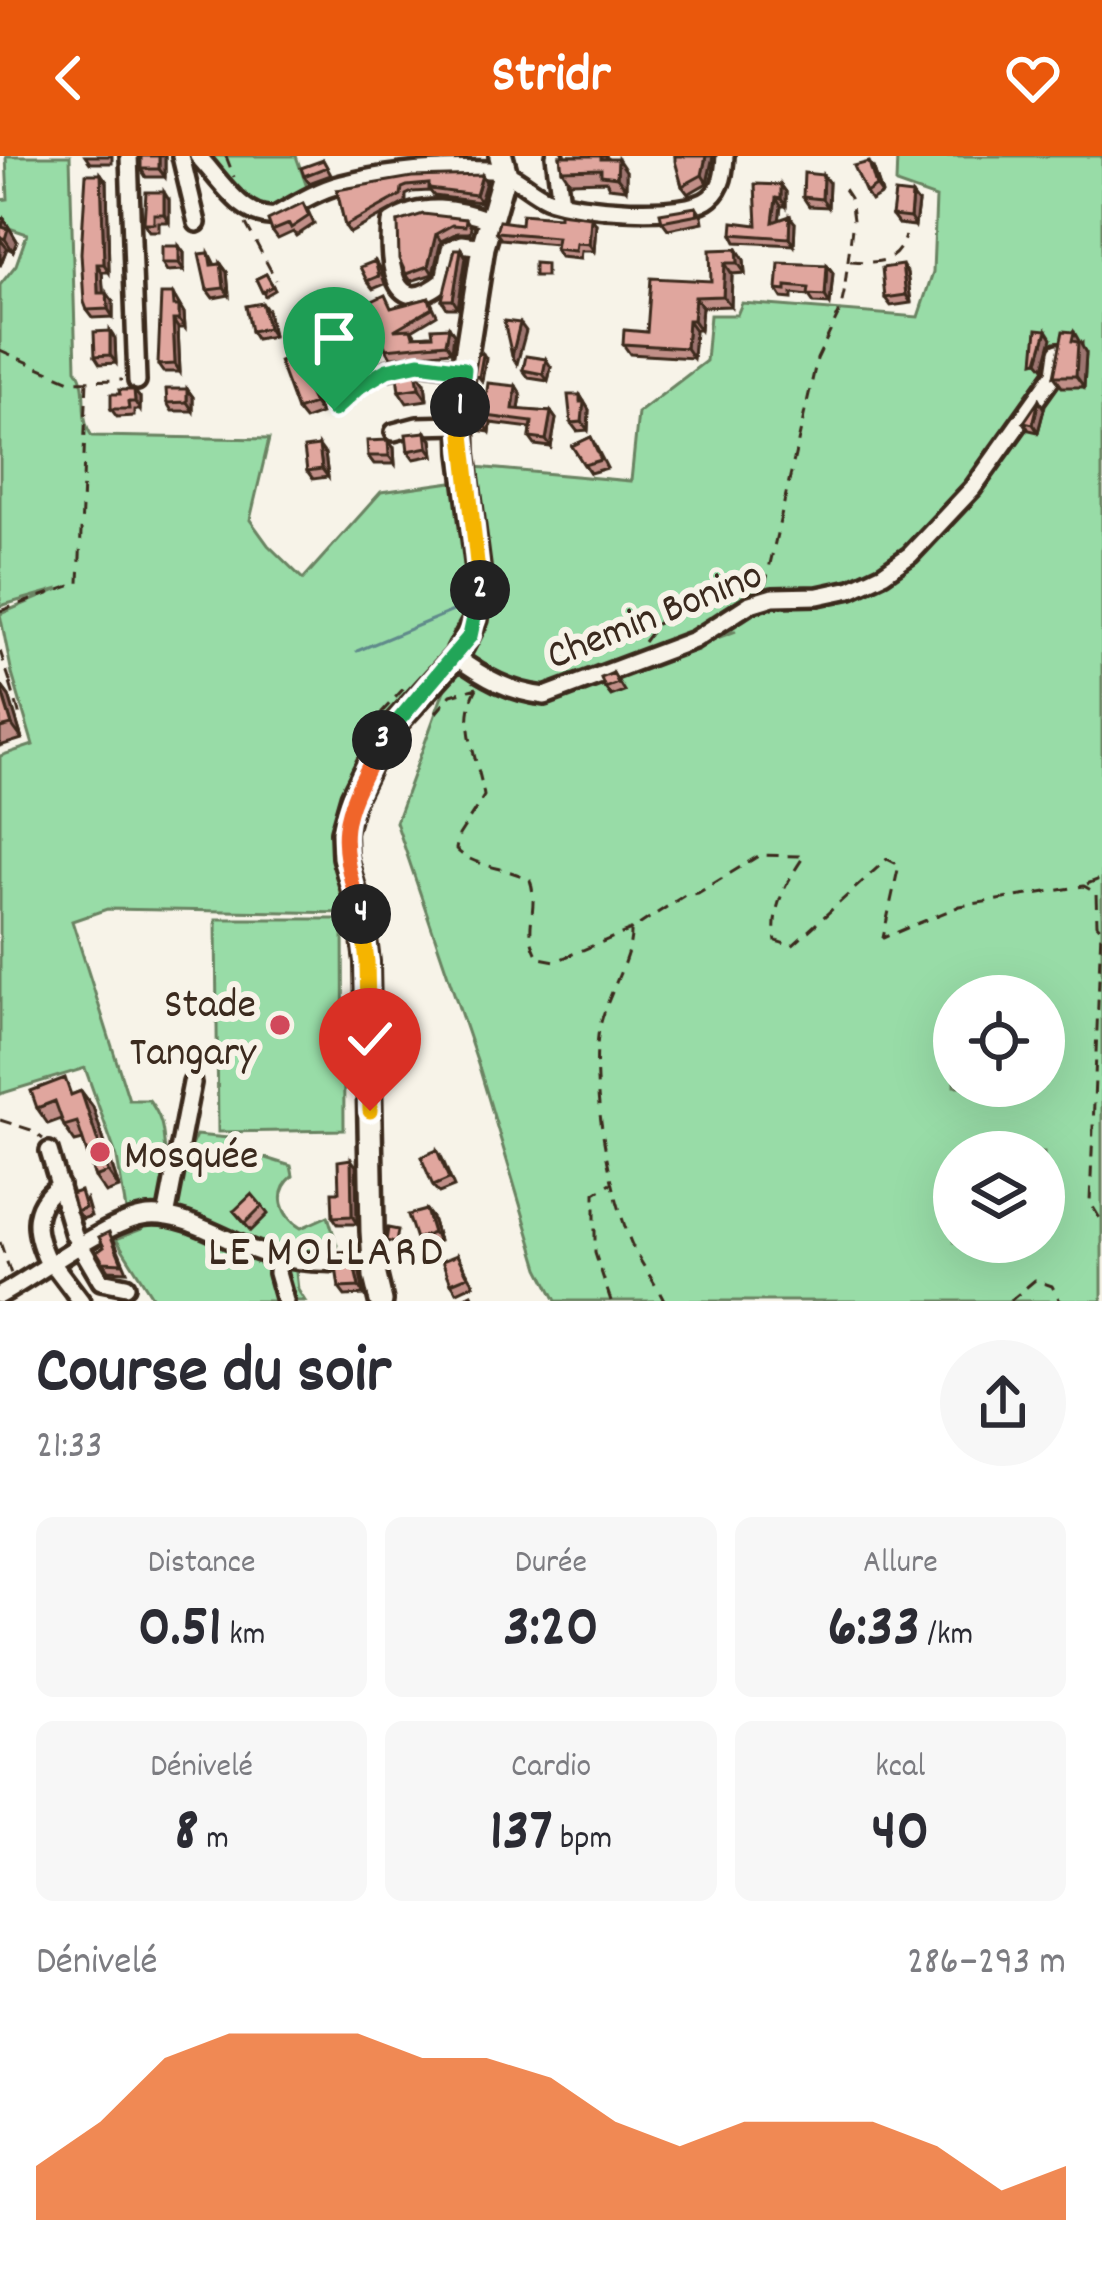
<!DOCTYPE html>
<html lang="fr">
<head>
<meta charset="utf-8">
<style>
	:root { --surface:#fff; --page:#f7f7f7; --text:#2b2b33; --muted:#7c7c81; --accent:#ea580c }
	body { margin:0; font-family:Dekko,sans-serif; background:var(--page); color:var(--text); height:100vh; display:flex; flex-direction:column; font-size:45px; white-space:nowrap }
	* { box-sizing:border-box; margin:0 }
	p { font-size:39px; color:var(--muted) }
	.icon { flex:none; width:66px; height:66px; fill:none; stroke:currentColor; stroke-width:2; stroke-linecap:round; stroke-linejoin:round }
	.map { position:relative; height:1145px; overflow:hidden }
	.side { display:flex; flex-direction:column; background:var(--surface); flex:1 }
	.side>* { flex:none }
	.fabs { position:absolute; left:933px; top:819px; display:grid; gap:24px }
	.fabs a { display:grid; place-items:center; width:132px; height:132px; border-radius:50%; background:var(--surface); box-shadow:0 12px 48px #0002; font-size:60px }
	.pin { position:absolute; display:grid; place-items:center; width:102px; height:102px; color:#fff; margin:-123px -51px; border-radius:50% 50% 50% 0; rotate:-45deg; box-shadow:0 0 12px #0007 }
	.pin .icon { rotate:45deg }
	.km { position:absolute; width:60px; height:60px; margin:-30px; border-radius:50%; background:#222; color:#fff; font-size:33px; line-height:60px; text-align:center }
	.round { display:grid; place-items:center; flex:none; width:126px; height:126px; border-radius:63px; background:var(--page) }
	.overview { display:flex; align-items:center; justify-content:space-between; height:204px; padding:0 36px }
	h1 { font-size:66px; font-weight:700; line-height:90px }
	.figures { display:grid; grid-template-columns:repeat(3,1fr); gap:18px; height:204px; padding:12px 36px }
	.figures div { display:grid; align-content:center; border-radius:18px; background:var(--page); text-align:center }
	.figures b { font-size:60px; font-weight:700 }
	.figures small { font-size:33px; font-weight:400 }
	.figures p { font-size:33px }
	.chart { height:336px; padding:24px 36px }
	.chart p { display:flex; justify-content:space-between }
	.chart svg { width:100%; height:216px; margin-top:12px; fill:var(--accent); opacity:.7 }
	header { display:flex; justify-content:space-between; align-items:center; height:156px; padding:0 36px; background:var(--accent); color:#fff; font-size:54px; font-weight:700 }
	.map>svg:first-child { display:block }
	.green { fill:#98dca7; stroke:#6a8362; stroke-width:3; fill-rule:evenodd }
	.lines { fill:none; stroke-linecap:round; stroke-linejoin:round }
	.stream { stroke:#608a8b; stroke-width:3 }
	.minor-casing { stroke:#3b2a1e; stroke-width:24 }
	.major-casing { stroke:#3b2a1e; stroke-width:30 }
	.path { stroke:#3b2a1e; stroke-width:3; stroke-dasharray:12 9; stroke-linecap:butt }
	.minor { stroke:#f7f3e8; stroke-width:15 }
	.major { stroke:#f7f3e8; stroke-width:21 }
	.wall { fill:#c18f88; stroke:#3b2a1e; stroke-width:3 }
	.shaded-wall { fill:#9d746f; stroke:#3b2a1e; stroke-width:3 }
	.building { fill:#e0a69e; stroke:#3b2a1e; stroke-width:3 }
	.split-1-casing { stroke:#fff; stroke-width:24 }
	.split-2-casing { stroke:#fff; stroke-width:24 }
	.split-3-casing { stroke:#fff; stroke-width:24 }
	.split-4-casing { stroke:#fff; stroke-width:24 }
	.split-5-casing { stroke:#fff; stroke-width:24 }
	.split-1 { stroke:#22a559; stroke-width:15 }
	.split-2 { stroke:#f5b400; stroke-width:15 }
	.split-3 { stroke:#22a559; stroke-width:15 }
	.split-4 { stroke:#f0652b; stroke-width:15 }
	.split-5 { stroke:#f5b400; stroke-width:15 }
	.poi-dot { fill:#d1495b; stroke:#f7f3e8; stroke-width:4.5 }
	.labels { text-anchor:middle; stroke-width:12; stroke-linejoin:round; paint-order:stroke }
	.street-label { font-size:42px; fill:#3b2a1e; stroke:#f7f3e8 }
	.poi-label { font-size:42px; fill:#3b2a1e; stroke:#f7f3e8; text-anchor:end }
	.neighbourhood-label { font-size:45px; letter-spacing:3px; fill:#3b2a1e; stroke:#f7f3e8 }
</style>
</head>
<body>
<header><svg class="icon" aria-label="back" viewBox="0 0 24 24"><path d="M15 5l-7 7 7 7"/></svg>Stridr<svg class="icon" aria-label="heart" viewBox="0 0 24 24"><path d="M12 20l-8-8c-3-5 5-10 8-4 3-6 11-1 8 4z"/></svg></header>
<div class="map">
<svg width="1102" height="1145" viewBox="0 0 1102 1145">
	<rect width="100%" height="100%" fill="#f7f3e8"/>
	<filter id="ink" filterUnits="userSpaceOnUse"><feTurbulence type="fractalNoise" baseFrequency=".00833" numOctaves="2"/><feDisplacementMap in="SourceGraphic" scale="24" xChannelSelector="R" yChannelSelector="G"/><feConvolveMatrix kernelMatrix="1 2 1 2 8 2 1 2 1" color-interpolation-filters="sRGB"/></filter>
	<g filter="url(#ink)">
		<path class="green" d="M6,0H70L76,213C91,234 77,259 92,280L269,283L250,364L268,389L303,423L381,336L459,325L475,435L455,489L401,542L353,631L351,757L107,753L72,765L129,944H149C171,973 158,988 171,1012L184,1005L196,979L228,982L230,991L291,1010L293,1020C273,1037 281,1060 301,1072L328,1060L337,1089L332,1098H294L298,1134L305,1145H155L116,1083L142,1073L144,1064L127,1060L117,1002L85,912L0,938V600L33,589L12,518L0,458L59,433L0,450V129L16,109L27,78L0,69V44L8,43Z
			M208,0H296L308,34L268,53L258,52Z
			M897,0H1102V1145H556L539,1112L480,914L396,666L453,510L535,549L736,475C643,472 547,584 467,496L482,474L488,445L475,311L631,325L638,257L706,205L710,159H737L742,147L918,161L933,116L936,42L896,28ZM954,840H1044V930H954ZM954,996H1044V1086H954Z
			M216,763H343L344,974L218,976Z"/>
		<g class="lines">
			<path class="stream" d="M357,495L465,450"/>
			<g class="minor-casing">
				<path id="minor" d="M129,0L137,225
					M181,0L197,67
					M198,0C219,22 243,64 275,60C296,48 318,34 342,28C388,16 442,12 490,14C512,14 526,33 546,42C576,54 686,63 710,42C723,31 724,16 725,0
					M555,0L561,46
					M483,91L461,88L450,93L444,125C391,167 388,104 391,66C422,46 456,52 489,64
					M387,214L419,207L464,213
					M394,276L417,270L460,269
					M456,501C484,522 510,536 545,540L694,484L750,448L773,441L818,440L851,433L883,418L910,399L973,332L1055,217L1058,196
					M49,995L74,1079L101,1125L126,1130
					M166,1061L192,927
					M278,1101L277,1117L285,1145
					M53,1108L81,1145
					M50,1110C34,1079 28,1051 60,1029
					M0,1139C38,1119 107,1064 148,1060C187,1057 226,1086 262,1097C298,1108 337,1108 373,1104"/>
			</g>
			<g class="major-casing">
				<path id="major" d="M381,1145L375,1120L372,1075L367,806L361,759L344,701L343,676L353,641L383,581L456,501L476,463L479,420L463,297L461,231L483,91L505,15L501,0"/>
			</g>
			<path class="path" d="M226,0L234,21
				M246,68L276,124
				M850,105C877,107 896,109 905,80
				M0,194L70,225L122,224
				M334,254L374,221
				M765,430L817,203L840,155L844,137L853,64L850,42L844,33
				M0,455L79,427L87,223
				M644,486L678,439
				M0,495L10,525L0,528
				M10,527L19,557L14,558
				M477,532C457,569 478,600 484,640L459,679L456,693C472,711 508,711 530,724C540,753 521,774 539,802L556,805L631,774L685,739L698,737L760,699L804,700C787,726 770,752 776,785L792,790L887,703L899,709L883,782L960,750L1084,730L1096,737L1097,768L1101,773L1090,1046L1102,1066
				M381,557L407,529
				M436,557L451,539L477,532
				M1087,728L1102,722
				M631,776C632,802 602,848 598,880C591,936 610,1037 632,1089C641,1108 655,1126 664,1145
				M347,847L345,900L351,916
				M0,964L31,974L43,983
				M0,1086L11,1118
				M611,1145L595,1097V1037L611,1027
				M1010,1145L1035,1124L1052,1130L1060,1145"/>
			<use href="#minor" class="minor"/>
			<use href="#major" class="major"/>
		</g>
		<path class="wall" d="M85,0H112V7H90Z
			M165,0V21H146L141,13Z
			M560,0H605L626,15V33L609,31L606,25L570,26L562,14Z
			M675,0H713L707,27L688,38L682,30Z
			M323,4L331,19L309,27L304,20Z
			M874,14L882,38L871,45L866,37Z
			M101,18L107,26L109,116H102L103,137L113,145V161L93,162L87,154Z
			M482,19L486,26L480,46L434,40L430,35L412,36L406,39V46L350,77L345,70L337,34Z
			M829,27L828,51L809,50L803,41Z
			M781,29L786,36V50H781L779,64L795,67L794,89L736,86L732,78L757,69Z
			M169,44V66H159V75H149L144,67Z
			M918,47L915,70L898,68L892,60Z
			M696,51L702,60L703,66L668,73L662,65Z
			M308,55L314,68L296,80L293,76L278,83L272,75Z
			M0,62L4,63L17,85L13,95L7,92L0,110Z
			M466,63L471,71L470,77H457L441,85L433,118L411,125L406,118L398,66Z
			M521,68H596L594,95H581L580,103L560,101L555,93L556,88L501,83L496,76Z
			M179,90L184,97V114L167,115L162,107Z
			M461,93L466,101L458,152H447L442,144Z
			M737,93L744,104L745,117L732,118L731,150L702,151L700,174H695L693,202L630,198L623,188L647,176L711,125Z
			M209,97L215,109L221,108L227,116L229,139L213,142L207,134Z
			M375,105L380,113L385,128L373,133L367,125Z
			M827,109L833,117L830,148L814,147L809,140L792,138V143L782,142L777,134Z
			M907,117L911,147L891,150L885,142Z
			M266,118L275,134L265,140L256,123Z
			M173,138L184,157L185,172H178L180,216H163L158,209Z
			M429,142L437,159L412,174L416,180L433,179L449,171L454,178L452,195L391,201L386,193L392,152Z
			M268,155L273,180L256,183L251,175Z
			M115,183L116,207L100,208L95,200Z
			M1082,188V191L1086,197L1084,231H1062L1054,220Z
			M300,210L321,258L305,264L297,254Z
			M551,211L548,225L529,222L523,214Z
			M425,227L427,244L407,247L399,235Z
			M516,230L521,238L519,254L551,256L556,263L551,291L535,289L530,282L531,272L491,267L490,276L477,274L472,267Z
			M187,233L193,241V255H172L167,247Z
			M580,239L589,254L588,274L577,275L571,267Z
			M140,242V254H134V260L117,261L111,253Z
			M1044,253L1038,276L1029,274L1024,266Z
			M591,281L607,312L590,317L572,290Z
			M432,284L434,299L414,303L408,295Z
			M394,292L395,308H374L368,300Z
			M325,298L328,321L313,323L307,315Z
			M613,517L624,535L611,540L605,532Z
			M0,528L9,540L22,583L0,590Z
			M81,935L93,951L119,1032L106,1037L95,1021L83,984L75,986L64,970L61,963L48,968L37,952Z
			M437,994L442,1002L454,1031L439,1037L433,1030Z
			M356,1010L357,1068H338L333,1061Z
			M86,1043L91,1060L82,1063L76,1055Z
			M262,1050L268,1058L251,1075L234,1055Z
			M426,1054L432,1062L439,1085L422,1091L416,1083Z
			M114,1084L127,1115L109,1114L97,1096Z
			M457,1099L474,1128L457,1136L451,1127Z
			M360,1117L364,1139L345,1140L339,1132Z"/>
		<path class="shaded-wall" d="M159,0H165V21L159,13Z
			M706,0H713L707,27L702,19Z
			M618,3L626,15V33L617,21Z
			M869,6L874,14L882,38L876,30Z
			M101,18L107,26L109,116L104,108Z
			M482,19L486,26L480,46L476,39Z
			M823,19L829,27L828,51L822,43Z
			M781,29L786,36V50L781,43Z
			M164,36L169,44V66L164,58Z
			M912,39L918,47L915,70L910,62Z
			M776,42L781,50L778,73L773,66Z
			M790,60L795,67L794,89L789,82Z
			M591,61L596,68L594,95L589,88Z
			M4,63L17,85L13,95L5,83L2,71Z
			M436,78L441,85L433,118L428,110Z
			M0,83L7,92L0,110Z
			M179,90L184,97V114L179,107Z
			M461,93L466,101L458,152L453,144Z
			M737,93L744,104L745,117L738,107Z
			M725,107L732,118L731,150L723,140Z
			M97,108L102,116L104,145L98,137Z
			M221,108L227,116L229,139L224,132Z
			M827,109L833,117L830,148L825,140Z
			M902,109L907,117L911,147L906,139Z
			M107,137L113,145V161L108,153Z
			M695,141L702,151L700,174L693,164Z
			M262,147L268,155L273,180L268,172Z
			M179,150L184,157L185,172L179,164Z
			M173,164L178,172L180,216L175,208Z
			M688,164L695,174L693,202L686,192Z
			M520,167L526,175L517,208L512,200Z
			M449,171L454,178L452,195L446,187Z
			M1047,174L1052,182L1044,212L1038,205Z
			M110,175L115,183L116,207L110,199Z
			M1074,176L1086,197L1084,231L1076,220L1072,185Z
			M483,198L486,202L482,225L479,221Z
			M292,200L300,210L321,258L314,248Z
			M546,203L551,211L548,225L543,218Z
			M416,215L425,227L427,244L419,232Z
			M516,230L521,238L518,261L513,253Z
			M187,233L193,241V255L187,246Z
			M134,234L140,242V254L135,246Z
			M580,239L589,254L588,274L582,266Z
			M1039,244L1044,253L1038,276L1033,268Z
			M551,256L556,263L551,291L546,284Z
			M486,260L491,267L490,276L485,269Z
			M426,276L432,284L434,299L428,291Z
			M388,284L394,292L395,308L389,300Z
			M319,290L325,298L328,321L322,313Z
			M0,528L9,540L22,583L12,569Z
			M81,935L93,951L119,1032L108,1016Z
			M351,1003L356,1010L357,1068L352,1060Z
			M426,1054L432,1062L439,1085L433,1077Z
			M354,1109L360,1117L364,1139L359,1131Z"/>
		<path class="building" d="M141,0H159V13H141Z
			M560,0H601V3H618L617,21L601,19V13L562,14Z
			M675,0H706L702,19L682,30L675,5Z
			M323,4L327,11L304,20L301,12Z
			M869,6L876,30L866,37L854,10Z
			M804,17L823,19L822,43L803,41Z
			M86,18H101L104,108H97L98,137H107L108,153L87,154L84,146L81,97Z
			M482,19L476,39L429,33V28L407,30L402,32L401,39L345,70L337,34L412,21Z
			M755,28L781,29V43L776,42L773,66L790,60L789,82L732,78L733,66L757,69Z
			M146,36H164V58H154V67H144Z
			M895,37L912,39L910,62L892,60Z
			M303,47L309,60L291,72L289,68L272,75L268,64Z
			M696,51L698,58L662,65L660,57Z
			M559,57L591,61L589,88L576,87L575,95L555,93L557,81L496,76L499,65L521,68L522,58L559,61Z
			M423,58L466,63L465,70L452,69L436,78L428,110L406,118L399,103L398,66Z
			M0,62L4,63L2,71L8,73L5,83L0,81Z
			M162,90H179V107H162Z
			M455,93H461L453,144H442Z
			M737,93L738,107H725L723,140L695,141L693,164H688L686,192L623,188L624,174L647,176L651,122L711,125L710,94Z
			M209,97L211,109L221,108L224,132L207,134L199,98Z
			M375,105L379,120L367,125L360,111Z
			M534,107L546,108V120H534Z
			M779,107L827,109L825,140L808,139L809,132L786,130V135L777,134Z
			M902,109L906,139L885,142L882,112Z
			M266,118L273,130L262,136L256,123Z
			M161,138H173L174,150H179V164H173L175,208L158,209Z
			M385,139L391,152L429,142L432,152L394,174L411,173L413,180L433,179L432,172L449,171L446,187L386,193L368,147Z
			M262,147L268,172L251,175L246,150Z
			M504,165L520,167L512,200Z
			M1037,173L1047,174L1038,205L1034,206Z
			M110,175V199L95,200L94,176Z
			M1063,175L1074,176L1072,185L1078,186L1076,220H1054Z
			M478,197L483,198L479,221L474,220Z
			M292,200L314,248L297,254L279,205Z
			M526,200L546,203L543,218L523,214Z
			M416,215L419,232L399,235L397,219Z
			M488,227L516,230L513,253L551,256L546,284L530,282L532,266L486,260L485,269L472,267V248L485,250Z
			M166,233H187V246L167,247Z
			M119,234H134L135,246H128L129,253H111V238H120Z
			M568,239H580V246H584L582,266L571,267Z
			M1039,244L1033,268L1024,266Z
			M426,276L428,291L408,295L406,278Z
			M591,281L601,304L584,309L572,290Z
			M388,284L389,300H368L367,285Z
			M319,290L322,313L307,315L304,292Z
			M613,517L618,527L605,532L601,522Z
			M0,530L12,569L0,572Z
			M65,922L71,939L81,935L108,1016L95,1021L77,966L64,970L55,945L37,952L31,935Z
			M437,994L449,1023L433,1030L421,1001Z
			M351,1003L352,1060L333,1061L332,1036H339L338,1005Z
			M80,1035L85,1052L76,1055L71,1038Z
			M252,1038L262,1050L245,1067L234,1055Z
			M426,1054L433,1077L416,1083L408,1059Z
			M388,1072L398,1074L396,1087L386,1085Z
			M109,1076L122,1107L103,1106L97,1096L104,1091L99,1081Z
			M457,1099L468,1120L451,1127L442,1105Z
			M354,1109L359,1131L339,1132L336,1111Z
			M472,1138L475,1145H459V1144Z"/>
	</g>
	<g class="lines" filter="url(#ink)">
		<g class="split-1-casing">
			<path id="split-1" d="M334,254L360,230L387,214L419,207L464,213L460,251"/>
		</g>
		<g class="split-2-casing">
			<path id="split-2" d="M460,251L480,434"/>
		</g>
		<g class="split-3-casing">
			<path id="split-3" d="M382,584L470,480L480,434"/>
		</g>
		<g class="split-4-casing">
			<path id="split-4" d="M361,758C334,671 342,663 382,584"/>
		</g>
		<g class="split-5-casing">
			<path id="split-5" d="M361,758L367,806L370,955"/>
		</g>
		<use href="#split-1" class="split-1"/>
		<use href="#split-2" class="split-2"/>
		<use href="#split-3" class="split-3"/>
		<use href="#split-4" class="split-4"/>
		<use href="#split-5" class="split-5"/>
	</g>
	<g class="poi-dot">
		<circle cx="280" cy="869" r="12"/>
		<circle cx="100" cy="996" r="12"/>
	</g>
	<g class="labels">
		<g class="street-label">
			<text transform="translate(653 456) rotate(-22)" y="15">Chemin Bonino</text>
		</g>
		<g class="poi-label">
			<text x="256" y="860">Stade<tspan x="256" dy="48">Tangary</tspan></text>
			<text x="124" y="1011" text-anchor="start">Mosquée</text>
		</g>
		<g class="neighbourhood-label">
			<text x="327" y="1108">LE MOLLARD</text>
		</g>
	</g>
</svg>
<div class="fabs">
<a><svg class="icon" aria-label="locate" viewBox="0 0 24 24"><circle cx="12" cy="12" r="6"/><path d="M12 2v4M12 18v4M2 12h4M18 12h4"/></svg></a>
<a><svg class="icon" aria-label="layers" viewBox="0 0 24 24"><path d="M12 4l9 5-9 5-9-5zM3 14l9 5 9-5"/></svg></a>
</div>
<div class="pin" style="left:334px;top:254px;background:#1e9e55"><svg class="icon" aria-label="arrive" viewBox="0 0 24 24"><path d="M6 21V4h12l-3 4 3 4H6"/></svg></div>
<div class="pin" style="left:370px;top:955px;background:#d93025"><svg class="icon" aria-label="check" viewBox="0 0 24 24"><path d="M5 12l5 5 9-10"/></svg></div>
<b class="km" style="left:460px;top:251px">1</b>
<b class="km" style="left:480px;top:434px">2</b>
<b class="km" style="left:382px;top:584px">3</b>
<b class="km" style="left:361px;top:758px">4</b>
</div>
<section class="side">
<div class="overview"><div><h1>Course du soir</h1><p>21:33</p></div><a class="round"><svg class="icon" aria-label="share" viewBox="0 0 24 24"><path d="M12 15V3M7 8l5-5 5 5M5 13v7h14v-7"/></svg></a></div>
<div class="figures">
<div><p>Distance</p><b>0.51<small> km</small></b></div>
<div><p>Durée</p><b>3:20</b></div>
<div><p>Allure</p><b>6:33<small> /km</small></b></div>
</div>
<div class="figures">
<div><p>Dénivelé</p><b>8<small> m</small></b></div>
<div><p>Cardio</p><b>137<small> bpm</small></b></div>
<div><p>kcal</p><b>40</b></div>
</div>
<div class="chart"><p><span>Dénivelé</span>286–293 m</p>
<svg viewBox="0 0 160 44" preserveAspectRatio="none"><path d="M0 44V33L10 24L20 11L30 6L40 6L50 6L60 11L70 11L80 15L90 24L100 29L110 24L120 24L130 24L140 29L150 38L160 33V44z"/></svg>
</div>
</section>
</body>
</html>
